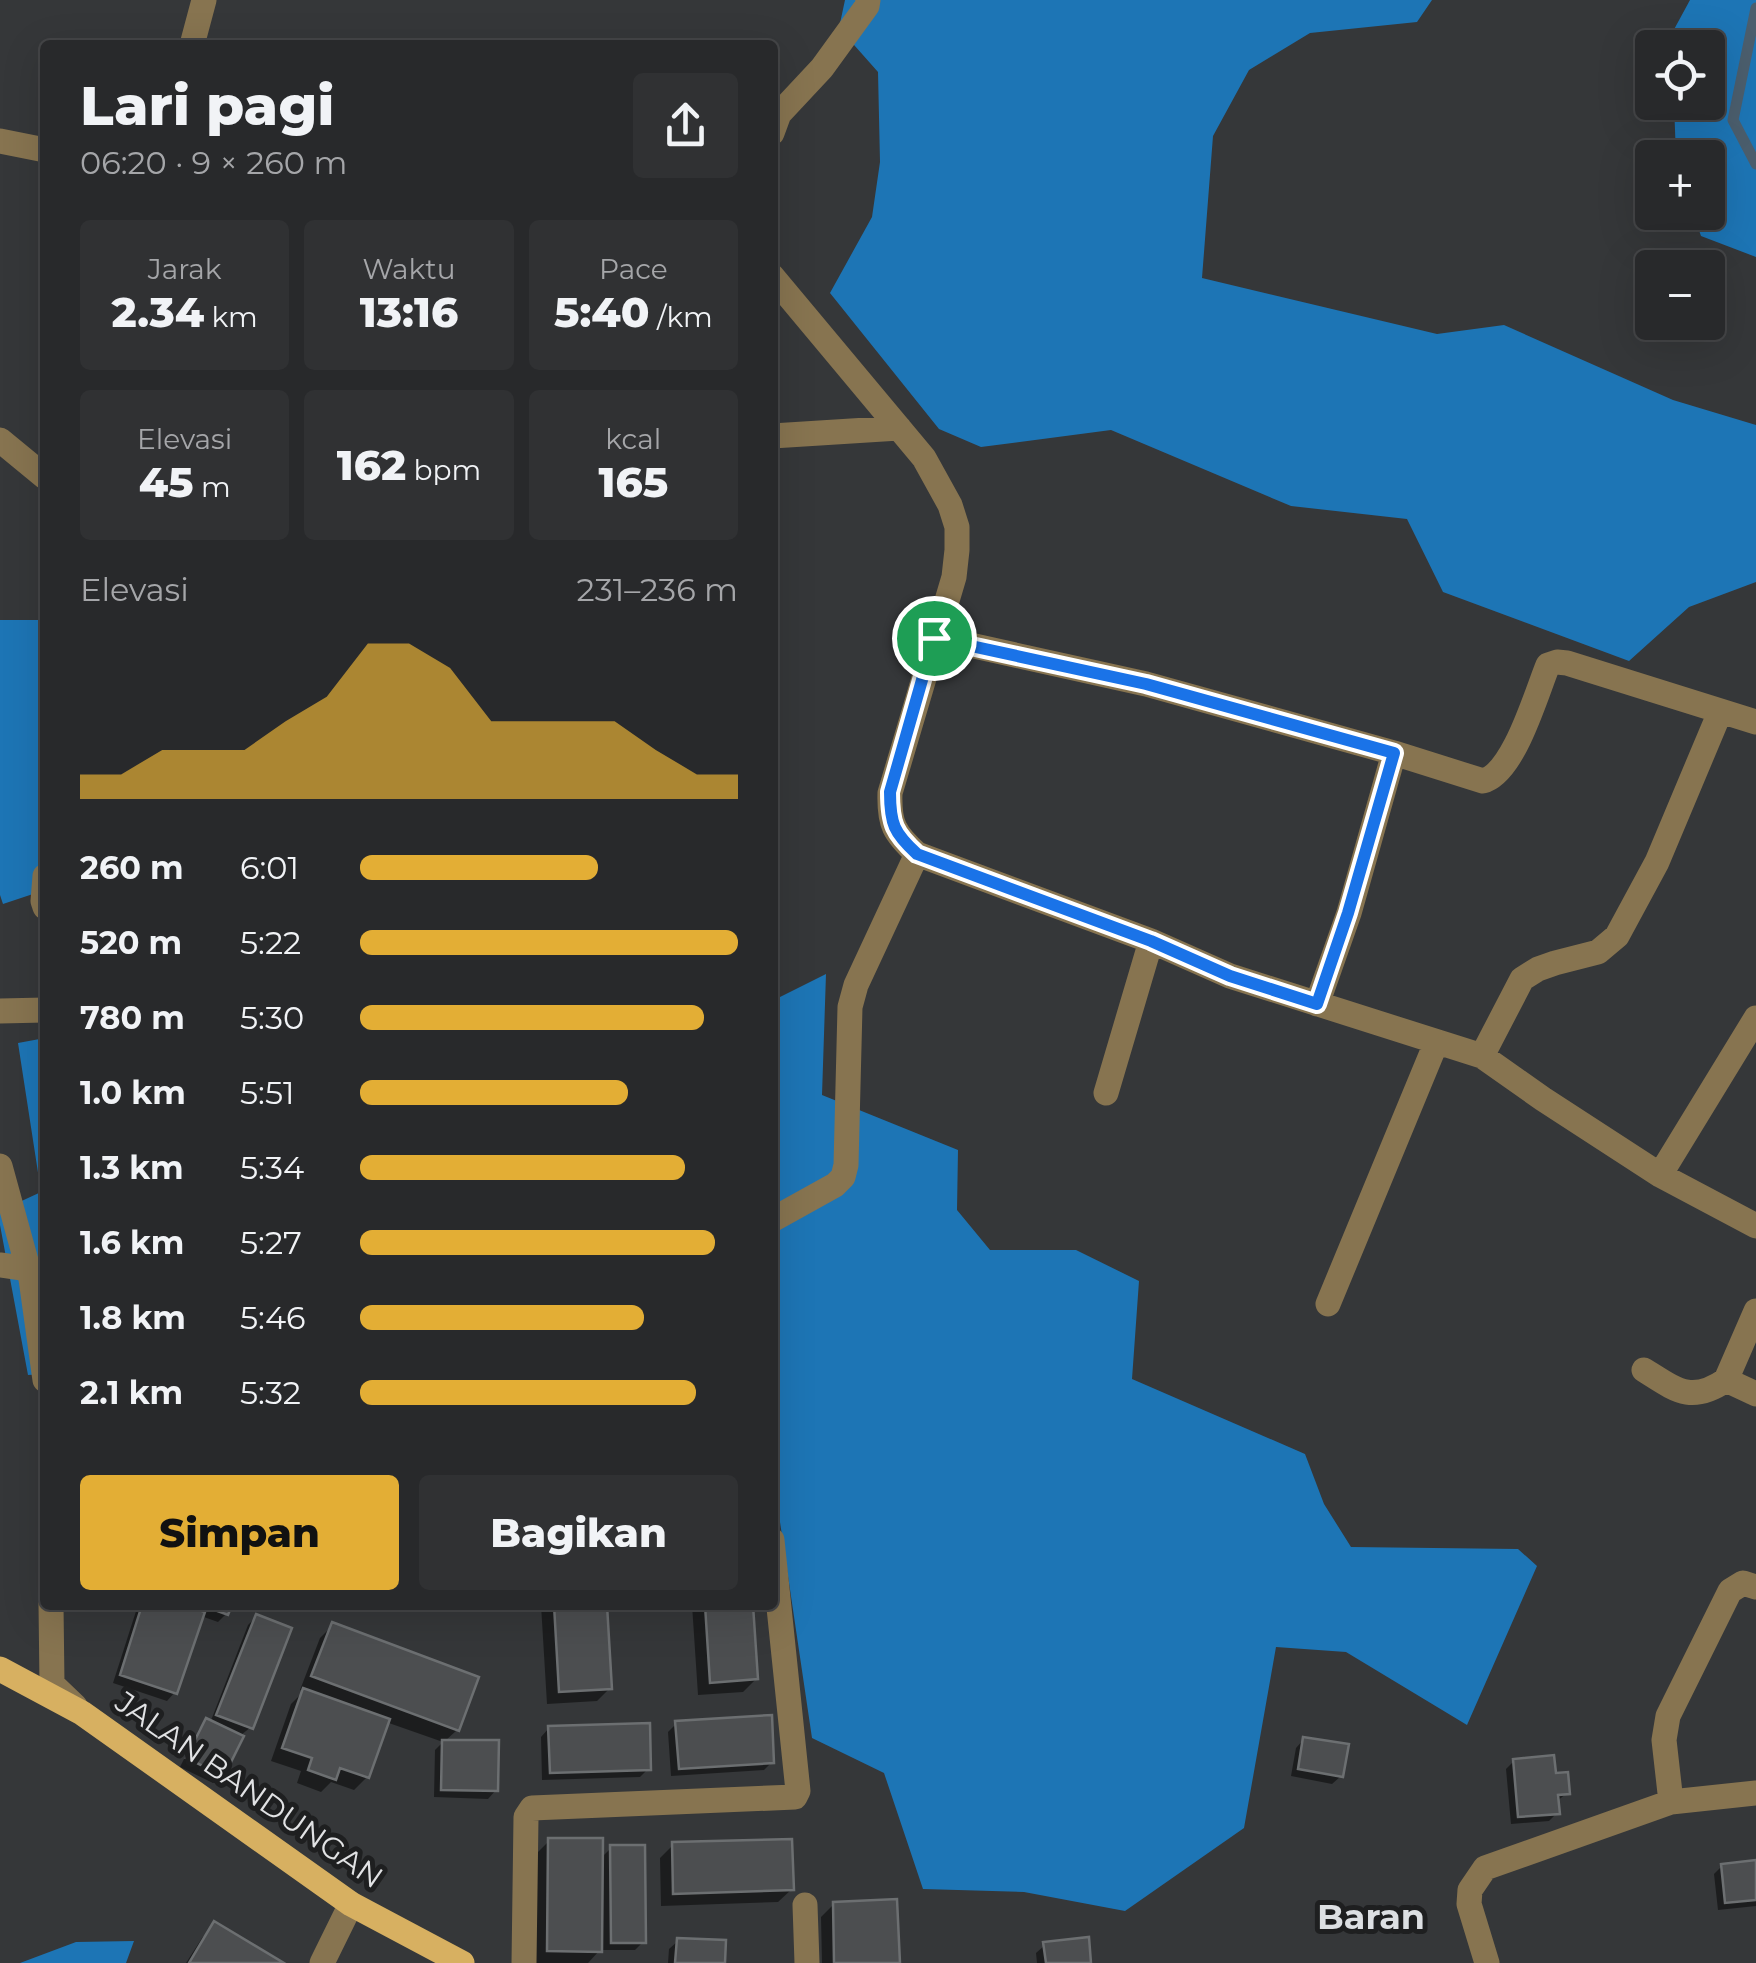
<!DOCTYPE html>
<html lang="id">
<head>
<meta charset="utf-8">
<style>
	:root { --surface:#28292b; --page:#303133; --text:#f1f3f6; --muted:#a5a6a9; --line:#444547; --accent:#e3ae35 }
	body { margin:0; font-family:Montserrat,sans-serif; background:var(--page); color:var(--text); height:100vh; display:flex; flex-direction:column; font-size:38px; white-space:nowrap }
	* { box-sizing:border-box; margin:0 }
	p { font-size:32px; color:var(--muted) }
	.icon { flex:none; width:55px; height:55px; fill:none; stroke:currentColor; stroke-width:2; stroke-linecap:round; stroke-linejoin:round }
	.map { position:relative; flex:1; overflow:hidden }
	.panel { position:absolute; left:40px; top:40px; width:738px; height:1570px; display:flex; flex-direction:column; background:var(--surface); border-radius:10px; box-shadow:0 10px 40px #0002,0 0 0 2px var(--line) }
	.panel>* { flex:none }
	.controls { position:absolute; left:1635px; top:30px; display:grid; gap:20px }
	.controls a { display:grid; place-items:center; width:90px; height:90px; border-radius:10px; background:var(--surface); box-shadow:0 10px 40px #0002,0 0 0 2px var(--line); font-size:50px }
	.pin { position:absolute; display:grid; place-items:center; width:85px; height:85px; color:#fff; margin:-42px; border:5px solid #fff; border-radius:50%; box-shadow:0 2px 10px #0007 }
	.round { display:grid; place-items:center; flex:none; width:105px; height:105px; border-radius:10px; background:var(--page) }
	.headline { display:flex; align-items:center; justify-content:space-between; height:170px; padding:0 40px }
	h1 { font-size:55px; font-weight:800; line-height:75px }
	.metrics { display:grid; grid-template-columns:repeat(3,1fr); gap:15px; height:170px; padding:10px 40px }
	.metrics div { display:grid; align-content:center; border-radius:10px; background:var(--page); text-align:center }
	.metrics b { font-size:42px; font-weight:800 }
	.metrics small { font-size:28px; font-weight:400 }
	.metrics p { font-size:28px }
	.chart { height:280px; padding:20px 40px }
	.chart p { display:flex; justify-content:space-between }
	.chart svg { width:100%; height:180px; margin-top:10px; fill:var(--accent); opacity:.7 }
	.button { display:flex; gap:20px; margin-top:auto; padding:20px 40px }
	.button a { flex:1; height:115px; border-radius:10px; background:var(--accent); color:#111; font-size:40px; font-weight:800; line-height:115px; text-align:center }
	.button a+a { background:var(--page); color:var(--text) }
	ul { padding:0 40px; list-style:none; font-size:32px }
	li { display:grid; grid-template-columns:160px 120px 1fr; align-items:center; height:75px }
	li i { height:25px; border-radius:12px; background:var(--accent) }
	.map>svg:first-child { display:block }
	.forest { fill:#1d75b5 }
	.shadow { fill:#0007 }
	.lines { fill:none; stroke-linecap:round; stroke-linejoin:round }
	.stream { stroke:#4b5e6d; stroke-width:11 }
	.building { fill:#4c4e50; stroke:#6c6f71; stroke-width:2.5 }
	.minor { stroke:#877450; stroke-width:25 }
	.major { stroke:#d7b061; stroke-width:25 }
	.route-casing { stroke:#fff; stroke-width:20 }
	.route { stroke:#1a73e8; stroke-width:12 }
	.labels { text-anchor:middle; stroke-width:10; stroke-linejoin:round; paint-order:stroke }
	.street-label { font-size:30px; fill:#e1e2e4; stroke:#1e1f20 }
	.quarter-label { font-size:35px; font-weight:bold; fill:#dcdfe2; stroke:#1e1f20 }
</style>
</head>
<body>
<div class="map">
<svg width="1756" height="1963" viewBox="0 0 1756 1963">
	<rect width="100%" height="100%" fill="#353739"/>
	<path class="forest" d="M845,0H1432L1417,22L1310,33L1249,70L1213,136L1202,278L1437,334L1504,325L1673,400L1756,425V582L1689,607L1629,661L1443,592L1407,519L1291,506L1111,430L981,447L939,429L830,293L872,217L880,162L878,72L839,28Z
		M1690,0H1756V257L1701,236L1693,213L1708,212V158L1676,157L1674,103L1708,102V48L1671,47V35Z
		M0,620H45V890L3,904L0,895Z
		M826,974L822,1095L958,1150L957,1210L990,1250H1076L1139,1281L1132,1379L1305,1454L1324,1504L1351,1547L1518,1549L1537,1566L1467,1725L1346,1652L1276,1647L1244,1828L1125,1911L1024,1892L923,1889L884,1773L812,1738L776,1495L773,1448L772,1001Z
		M45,1038V1374L28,1375L0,1225V1211L41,1192L18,1043Z
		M134,1941L126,1963H20L76,1942Z"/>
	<path class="shadow" d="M138,1605H230L226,1614L218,1622L201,1616L175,1692L167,1701L113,1683Z
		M541,1605H605L610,1688L597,1701L547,1704Z
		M692,1605H751L756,1679L743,1692L698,1695Z
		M256,1617L251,1727L241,1735L222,1775L213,1783L180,1767L199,1729L207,1721L210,1723L248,1625Z
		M333,1625L457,1730L444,1742L496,1790L488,1799L434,1797L435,1750L443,1742L386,1722L367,1777L354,1790L331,1782L321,1792L297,1783L301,1771L271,1761L291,1704L304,1691L300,1690L320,1638Z
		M676,1724L772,1762L764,1770L671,1776L668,1732Z
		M549,1728L648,1769L640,1777L542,1780L541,1737Z
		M1304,1739L1341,1776L1332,1784L1291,1776L1296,1748Z
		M1514,1761L1554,1776L1567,1793L1556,1802L1557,1813L1549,1821L1511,1824L1506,1769Z
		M549,1841L600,1859L611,1848L643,1942L635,1950H600L588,1963H535L536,1854Z
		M673,1845L792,1889L778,1902L661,1906L660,1858Z
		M1756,1862V1906L1718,1910L1714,1874L1722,1866Z
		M834,1904L898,1963H822L821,1917Z
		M215,1925L279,1963H186L202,1938Z
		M678,1941L723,1963H668L669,1949Z
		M1045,1945L1089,1963H1037L1036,1953Z"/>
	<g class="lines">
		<path class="stream" d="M1756,8L1733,120L1756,164"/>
	</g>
	<path class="building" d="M142,1605H184L205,1612L177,1694L120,1675Z
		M201,1605H232L228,1615Z
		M554,1605H607L612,1689L559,1692Z
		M705,1605H753L758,1679L710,1683Z
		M256,1614L292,1628L253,1729L216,1715Z
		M332,1622L479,1677L459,1731L311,1676Z
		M303,1688L390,1719L369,1778L340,1768L336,1780L308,1770L312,1758L282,1748Z
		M772,1715L774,1763L679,1769L675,1721Z
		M206,1718L244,1736L224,1776L186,1758Z
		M650,1723L651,1770L550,1773L548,1726Z
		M1303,1737L1349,1744L1343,1777L1298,1769Z
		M442,1740H499L498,1791L441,1790Z
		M1554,1755L1556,1773L1568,1772L1570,1794L1558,1795L1560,1814L1518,1817L1513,1759Z
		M548,1838H603L602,1952L547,1951Z
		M792,1839L794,1890L673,1894L672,1842Z
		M610,1845H645L646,1943H611Z
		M1756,1860V1900L1725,1903L1721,1864Z
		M897,1899L900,1963H834L833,1902Z
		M214,1921L284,1963H189Z
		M1089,1937L1091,1963H1046L1043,1942Z
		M677,1938L726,1940L725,1963H675Z"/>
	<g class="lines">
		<path class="minor" d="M192,45L204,0
			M772,133L779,114L822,68L867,6L868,0
			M0,141L45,150
			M772,276L924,458L950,505L957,527V550L954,577L890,793C889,824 894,833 917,854L1151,941L1230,976L1482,1056
			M772,436L899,428
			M0,440L45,477
			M934,637L1146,684L1394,753L1349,913L1317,1004
			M1720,712L1657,862L1617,936L1598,952L1555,963L1538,969L1522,979L1482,1056L1543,1099L1660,1175L1756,1226
			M1394,753L1483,781C1514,773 1536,694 1548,665L1557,662L1567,663L1756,722
			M45,876L43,901L45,907
			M0,1011L45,1010
			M1106,1093L1151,941
			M0,1166L31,1279L45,1380
			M1660,1175L1756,1018
			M772,1220L835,1185L843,1177L846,1165L850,1007L856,985L917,854
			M0,1265L29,1269
			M1328,1304L1436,1043
			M1756,1311L1726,1380L1756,1394
			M1644,1370C1676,1390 1691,1404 1726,1380
			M51,1605L52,1684L75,1706
			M1671,1802L1664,1740L1668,1716L1730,1591L1743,1583L1756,1587
			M805,1905L807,1963
			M322,1963L351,1904
			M524,1963L526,1817L532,1808L795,1797L798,1791L772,1540
			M1487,1963L1469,1904L1470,1890L1485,1868L1671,1802L1756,1793"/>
		<path class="major" d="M0,1669L82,1713L351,1904L462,1963"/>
	</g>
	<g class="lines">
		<g class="route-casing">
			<path id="route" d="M934,638L1146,684L1394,753L1348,913L1317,1004L1230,976L1151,941L917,854C894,833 890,824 890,792Z"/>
		</g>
		<use href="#route" class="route"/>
	</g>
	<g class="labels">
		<g class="street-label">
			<text transform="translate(249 1790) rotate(35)" y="10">JALAN BANDUNGAN</text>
		</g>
		<g class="quarter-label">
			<text x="1371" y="1929">Baran</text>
		</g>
	</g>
</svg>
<div class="controls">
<a><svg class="icon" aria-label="locate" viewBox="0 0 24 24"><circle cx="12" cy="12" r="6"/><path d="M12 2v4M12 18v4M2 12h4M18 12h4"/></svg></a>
<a>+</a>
<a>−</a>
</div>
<div class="pin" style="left:934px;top:638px;background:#1e9e55"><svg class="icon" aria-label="arrive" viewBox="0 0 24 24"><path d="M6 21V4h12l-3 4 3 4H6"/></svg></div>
<section class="panel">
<div class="headline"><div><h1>Lari pagi</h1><p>06:20 · 9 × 260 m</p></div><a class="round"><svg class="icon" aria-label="share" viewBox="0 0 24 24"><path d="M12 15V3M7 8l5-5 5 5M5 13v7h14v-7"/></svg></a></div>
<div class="metrics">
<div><p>Jarak</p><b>2.34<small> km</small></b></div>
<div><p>Waktu</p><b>13:16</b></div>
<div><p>Pace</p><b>5:40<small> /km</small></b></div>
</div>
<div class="metrics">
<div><p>Elevasi</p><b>45<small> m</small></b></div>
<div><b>162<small> bpm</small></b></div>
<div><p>kcal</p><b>165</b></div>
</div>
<div class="chart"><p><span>Elevasi</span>231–236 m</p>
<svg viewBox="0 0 160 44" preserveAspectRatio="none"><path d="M0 44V38L10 38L20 32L30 32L40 32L50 25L60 19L70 6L80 6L90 12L100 25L110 25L120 25L130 25L140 32L150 38L160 38V44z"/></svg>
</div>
<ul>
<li><b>260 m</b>6:01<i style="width:63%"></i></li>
<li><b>520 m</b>5:22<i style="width:100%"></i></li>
<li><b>780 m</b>5:30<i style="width:91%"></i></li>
<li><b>1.0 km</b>5:51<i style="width:71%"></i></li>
<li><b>1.3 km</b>5:34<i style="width:86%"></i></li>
<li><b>1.6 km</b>5:27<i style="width:94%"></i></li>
<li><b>1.8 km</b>5:46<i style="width:75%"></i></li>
<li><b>2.1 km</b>5:32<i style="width:89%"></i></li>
</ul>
<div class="button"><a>Simpan</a><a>Bagikan</a></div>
</section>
</div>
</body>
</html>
